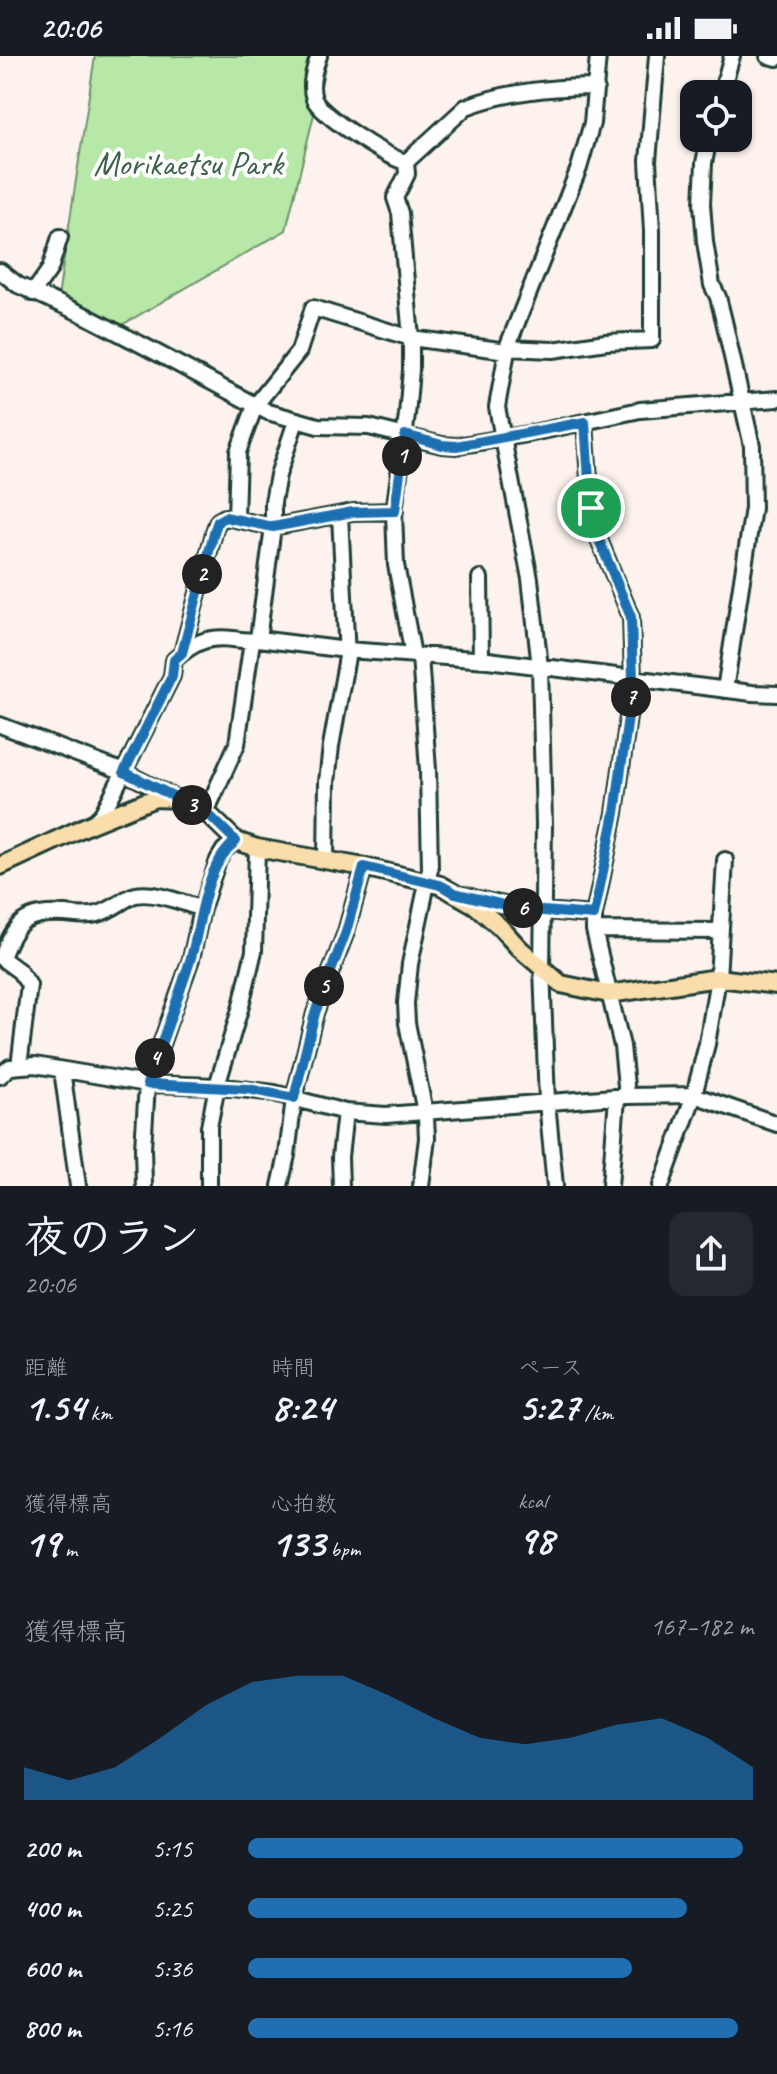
<!DOCTYPE html>
<html lang="ja">
<head>
<meta charset="utf-8">
<style>
	:root { --surface:#171b24; --page:#242831; --text:#f1f3f6; --muted:#9ea1a6; --accent:#1f6fb2 }
	body { margin:0; font-family:Caveat,"Klee One",sans-serif; background:var(--page); color:var(--text); height:100vh; display:flex; flex-direction:column; font-size:30px; white-space:nowrap }
	* { box-sizing:border-box; margin:0 }
	p { font-size:26px; color:var(--muted) }
	.icon { flex:none; width:44px; height:44px; fill:none; stroke:currentColor; stroke-width:2; stroke-linecap:round; stroke-linejoin:round }
	.map { position:relative; height:1130px; overflow:hidden }
	.drawer { display:flex; flex-direction:column; background:var(--surface); flex:1 }
	.drawer>* { flex:none }
	.controls { position:absolute; left:680px; top:24px; display:grid; gap:16px }
	.controls a { display:grid; place-items:center; width:72px; height:72px; border-radius:16px; background:var(--surface); box-shadow:0 2px 6px #0004; font-size:40px }
	.pin { position:absolute; display:grid; place-items:center; width:68px; height:68px; color:#fff; margin:-34px; border:4px solid #fff; border-radius:50%; box-shadow:0 2px 8px #0007 }
	.km { position:absolute; width:40px; height:40px; margin:-20px; border-radius:50%; background:#222; color:#fff; font-size:22px; line-height:40px; text-align:center }
	.round { display:grid; place-items:center; flex:none; width:84px; height:84px; border-radius:16px; background:var(--page) }
	.summary { display:flex; align-items:center; justify-content:space-between; height:136px; padding:0 24px }
	h1 { font-size:44px; font-weight:700; line-height:60px }
	.metrics { display:grid; grid-template-columns:repeat(3,1fr); gap:12px; height:136px; padding:8px 24px }
	.metrics div { display:grid; align-content:center }
	.metrics b { font-size:40px; font-weight:700 }
	.metrics small { font-size:22px; font-weight:400 }
	.metrics p { font-size:22px }
	.chart { height:224px; padding:16px 24px }
	.chart p { display:flex; justify-content:space-between }
	.chart svg { width:100%; height:144px; margin-top:8px; fill:var(--accent); opacity:.7 }
	ul { padding:0 24px; list-style:none; font-size:26px }
	li { display:grid; grid-template-columns:128px 96px 1fr; align-items:center; height:60px }
	li i { height:20px; border-radius:10px; background:var(--accent) }
	.status { display:flex; justify-content:space-between; align-items:center; height:56px; padding:0 40px; background:var(--surface); direction:ltr }
	.status svg { height:22px; fill:currentColor }
	.map>svg:first-child { display:block }
	.green { fill:#b8e8a7; stroke:#6c926e; stroke-width:2 }
	.lines { fill:none; stroke-linecap:round; stroke-linejoin:round }
	.minor-casing { stroke:#1f3d34; stroke-width:20 }
	.major-casing { stroke:#1f3d34; stroke-width:22 }
	.minor { stroke:#fff; stroke-width:14 }
	.major { stroke:#f9deab; stroke-width:16 }
	.route-casing { stroke:#fff; stroke-width:16 }
	.route { stroke:#1f6fb2; stroke-width:10 }
	.labels { text-anchor:middle; stroke-width:8; stroke-linejoin:round; paint-order:stroke }
	.park-label { font-size:34px; fill:#3e5f4b; stroke:#fff }
</style>
</head>
<body>
<div class="status"><b>20:06</b><svg viewBox="0 0 49 12"><path d="M0 12V9h3v3zM5 12V6h3v6zM10 12V3h3v9zM15 12V0h3v12zM26 1h20v11H26zM47 4h2v5h-2z"/></svg></div>
<div class="map">
<svg width="777" height="1130" viewBox="0 0 777 1130">
	<rect width="100%" height="100%" fill="#fdf2ee"/>
	<filter id="ink" filterUnits="userSpaceOnUse"><feTurbulence type="fractalNoise" baseFrequency=".0125" numOctaves="2"/><feDisplacementMap in="SourceGraphic" scale="16" xChannelSelector="R" yChannelSelector="G"/><feConvolveMatrix kernelMatrix="1 2 1 2 8 2 1 2 1" color-interpolation-filters="sRGB"/></filter>
	<g filter="url(#ink)">
		<path class="green" d="M95,0H328L286,174L113,274L57,248Z"/>
		<g class="lines">
			<g class="minor-casing">
				<path id="minor" d="M319,0C314,13 309,29 314,43C320,59 387,102 406,106
					M768,0L777,2
					M721,38L732,0
					M709,82L704,107L702,148L705,186L712,229L718,241L724,265L752,390L753,452L725,634
					M406,106L407,118L395,142L400,157L411,282V314L407,359L394,456L396,509L413,599
					M406,106L466,51C507,35 552,31 596,31
					M0,215L18,229L82,258L144,290L268,356L318,370L369,371L442,389L456,390L528,378L640,354L777,343
					M33,237L50,213L60,181
					M507,292L553,294L606,286L652,284V175L648,105L657,0
					M585,366L591,452L595,474L631,561L633,624L615,757L594,859V874L622,990L627,1040
					M236,463L238,396L255,350L299,295L313,252L411,282L507,295
					M480,522L481,604
					M258,583L273,471V446L278,419L296,365
					M182,597L215,473L218,465L225,461L273,471L353,456L395,455
					M420,600L428,714L430,813L410,908L406,947L407,967L426,1061L427,1082L421,1130
					M0,669L124,716L177,743
					M206,756L237,688L252,585
					M93,767L102,758L109,745L172,620L174,604C193,587 207,580 233,583C242,584 250,586 258,583L347,594L488,604L752,637L777,638
					M326,804L327,726L331,690L347,601L340,459
					M464,839C506,852 550,856 594,859
					M594,874L720,875
					M0,901L19,915L29,929L19,1010
					M2,902C15,865 25,856 65,858C76,859 86,861 97,858C108,856 119,847 130,841C147,832 184,847 202,853
					M62,1014L78,1130
					M0,1020L10,1011L35,1009L147,1028L217,1030L274,1037L345,1056L386,1059L627,1040L694,1039L777,1068
					M144,1130L143,1092L147,1028L191,903L202,853L218,804L224,794L236,785
					M209,1130V1071L217,1030L241,950L254,895L257,792
					M280,1130L287,1099L294,1042L315,957L346,876L364,811
					M341,1130L340,1101L345,1056
					M555,1130L547,1046L542,912L544,768L540,611L530,523L497,351L508,289L579,112L592,67L598,0
					M610,1130L617,1042
					M661,1130L694,1039L707,988L718,922L725,804"/>
			</g>
			<g class="major-casing">
				<path id="major" d="M0,810L93,767L155,742L178,743L206,756L236,785L257,792L364,811L440,829L475,849L500,871L519,892L561,928L609,938L718,922L777,929"/>
			</g>
			<use href="#minor" class="minor"/>
			<use href="#major" class="major"/>
		</g>
	</g>
	<g class="lines" filter="url(#ink)">
		<g class="route-casing">
			<path id="route" d="M585,366L591,452L595,474L631,561L633,624L615,757L594,859L543,855L504,849L455,837L440,829L364,811L346,876L315,957L294,1042L248,1033L147,1028C161,987 177,946 190,905C202,867 203,811 236,785L206,756L124,716L172,620L174,604L182,597L215,473L218,465L225,461L273,471L353,456L395,455L405,379L442,389L456,390Z"/>
		</g>
		<use href="#route" class="route"/>
	</g>
	<g class="labels">
		<g class="park-label">
			<text x="188" y="119">Morikaetsu Park</text>
		</g>
	</g>
</svg>
<div class="controls">
<a><svg class="icon" aria-label="locate" viewBox="0 0 24 24"><circle cx="12" cy="12" r="6"/><path d="M12 2v4M12 18v4M2 12h4M18 12h4"/></svg></a>
</div>
<div class="pin" style="left:591px;top:452px;background:#1e9e55"><svg class="icon" aria-label="arrive" viewBox="0 0 24 24"><path d="M6 21V4h12l-3 4 3 4H6"/></svg></div>
<b class="km" style="left:402px;top:400px">1</b>
<b class="km" style="left:202px;top:518px">2</b>
<b class="km" style="left:192px;top:749px">3</b>
<b class="km" style="left:155px;top:1002px">4</b>
<b class="km" style="left:324px;top:930px">5</b>
<b class="km" style="left:523px;top:852px">6</b>
<b class="km" style="left:631px;top:641px">7</b>
</div>
<section class="drawer">
<div class="summary"><div><h1>夜のラン</h1><p>20:06</p></div><a class="round"><svg class="icon" aria-label="share" viewBox="0 0 24 24"><path d="M12 15V3M7 8l5-5 5 5M5 13v7h14v-7"/></svg></a></div>
<div class="metrics">
<div><p>距離</p><b>1.54<small> km</small></b></div>
<div><p>時間</p><b>8:24</b></div>
<div><p>ペース</p><b>5:27<small> /km</small></b></div>
</div>
<div class="metrics">
<div><p>獲得標高</p><b>19<small> m</small></b></div>
<div><p>心拍数</p><b>133<small> bpm</small></b></div>
<div><p>kcal</p><b>98</b></div>
</div>
<div class="chart"><p><span>獲得標高</span>167–182 m</p>
<svg viewBox="0 0 160 44" preserveAspectRatio="none"><path d="M0 44V34L10 38L20 34L30 25L40 15L50 8L60 6L70 6L80 12L90 19L100 25L110 27L120 25L130 21L140 19L150 25L160 34V44z"/></svg>
</div>
<ul>
<li><b>200 m</b>5:15<i style="width:98%"></i></li>
<li><b>400 m</b>5:25<i style="width:87%"></i></li>
<li><b>600 m</b>5:36<i style="width:76%"></i></li>
<li><b>800 m</b>5:16<i style="width:97%"></i></li>
</ul>
</section>
</body>
</html>
